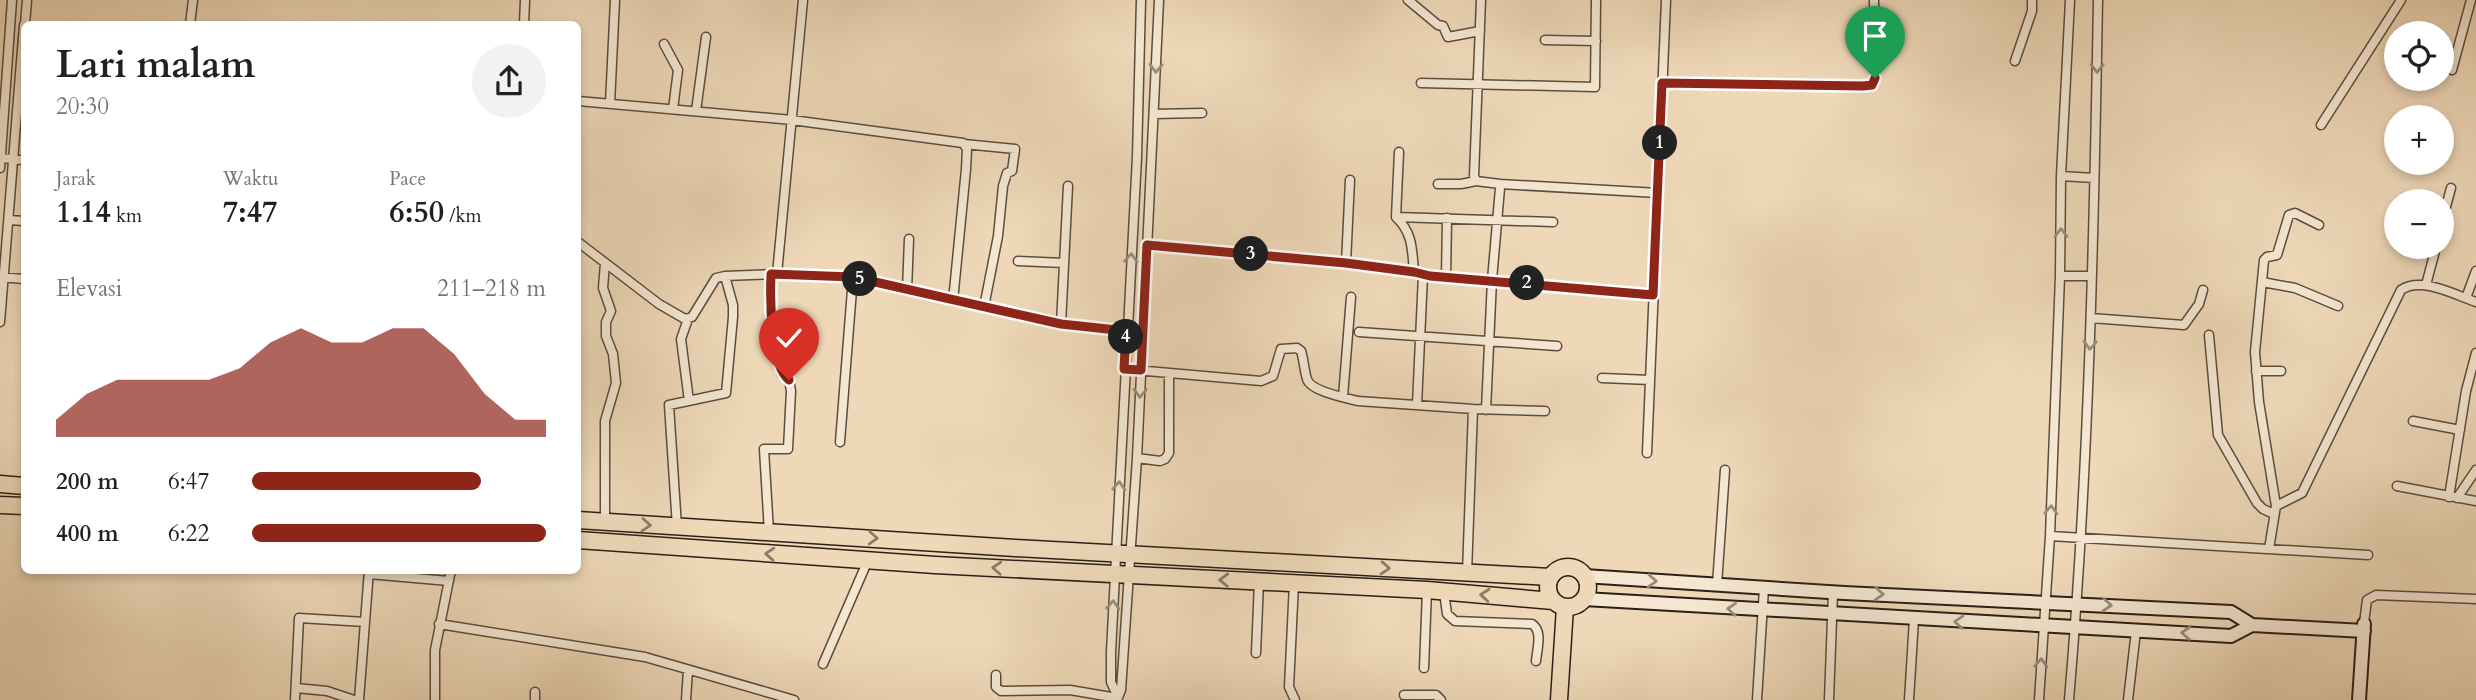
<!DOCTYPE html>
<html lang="id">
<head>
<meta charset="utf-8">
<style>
	:root { --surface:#fff; --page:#f2f2f2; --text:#202124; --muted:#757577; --accent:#8f2418 }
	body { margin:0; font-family:Cardo,serif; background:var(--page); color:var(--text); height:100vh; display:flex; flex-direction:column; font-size:26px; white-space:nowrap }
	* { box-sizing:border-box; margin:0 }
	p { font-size:23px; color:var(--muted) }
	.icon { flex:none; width:38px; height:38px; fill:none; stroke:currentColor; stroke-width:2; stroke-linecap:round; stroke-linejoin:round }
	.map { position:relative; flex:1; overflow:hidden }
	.drawer { position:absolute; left:21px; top:21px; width:560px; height:553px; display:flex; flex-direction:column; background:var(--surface); border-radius:10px; box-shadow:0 4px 10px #0003 }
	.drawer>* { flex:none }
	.buttons { position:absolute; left:2384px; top:21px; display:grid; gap:14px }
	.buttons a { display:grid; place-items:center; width:70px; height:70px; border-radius:50%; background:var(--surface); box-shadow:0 4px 10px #0003; font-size:35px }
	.pin { position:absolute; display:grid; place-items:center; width:60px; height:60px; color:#fff; margin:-72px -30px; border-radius:50% 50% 50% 0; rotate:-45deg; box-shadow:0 0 7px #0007 }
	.pin .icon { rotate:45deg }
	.km { position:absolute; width:35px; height:35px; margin:-18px; border-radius:50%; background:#222; color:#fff; font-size:19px; line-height:35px; text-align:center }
	.round { display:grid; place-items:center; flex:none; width:74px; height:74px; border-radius:37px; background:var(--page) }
	.head { display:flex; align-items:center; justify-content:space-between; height:119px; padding:0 35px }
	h1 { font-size:38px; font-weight:600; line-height:52px }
	.metrics { display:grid; grid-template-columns:repeat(3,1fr); gap:10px; height:119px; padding:7px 35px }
	.metrics div { display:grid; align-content:center }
	.metrics b { font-size:30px; font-weight:600 }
	.metrics small { font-size:19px; font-weight:400 }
	.metrics p { font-size:19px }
	.chart { height:196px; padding:14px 35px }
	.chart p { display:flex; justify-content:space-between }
	.chart svg { width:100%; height:126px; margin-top:7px; fill:var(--accent); opacity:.7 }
	ul { padding:0 35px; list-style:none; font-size:23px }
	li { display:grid; grid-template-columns:112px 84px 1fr; align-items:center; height:52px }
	li i { height:18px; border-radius:9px; background:var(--accent) }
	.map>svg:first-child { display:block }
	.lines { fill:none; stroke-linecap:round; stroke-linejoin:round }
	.street-casing { stroke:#5c4d3e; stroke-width:11 }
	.secondary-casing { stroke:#2b1f16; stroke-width:16 }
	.highway-casing { stroke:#2b1f16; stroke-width:19 }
	.street { stroke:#f4e6d1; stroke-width:8 }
	.secondary { stroke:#f4e6d1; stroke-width:12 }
	.highway { stroke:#eed8b8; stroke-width:16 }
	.oneway { stroke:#9a8c7d }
	.oneway2 { stroke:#8c7c67 }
	.route-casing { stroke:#fff; stroke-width:14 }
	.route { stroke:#8f2418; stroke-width:9 }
</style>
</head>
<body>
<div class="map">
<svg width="2476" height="700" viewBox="0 0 2476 700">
	<rect width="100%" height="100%" fill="#eed8b8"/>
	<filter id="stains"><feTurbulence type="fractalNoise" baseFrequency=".00286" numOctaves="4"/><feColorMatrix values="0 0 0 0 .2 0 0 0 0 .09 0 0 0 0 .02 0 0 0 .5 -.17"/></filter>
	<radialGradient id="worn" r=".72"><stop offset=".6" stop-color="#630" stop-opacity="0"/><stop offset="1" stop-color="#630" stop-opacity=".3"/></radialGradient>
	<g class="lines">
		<g class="street-casing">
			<path id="street" d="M1408,0L1438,25L1443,26L1448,37L1480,31
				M1481,0L1474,176L1476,181L1500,184L1658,193
				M25,24L27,0
				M190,24L193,0
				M524,24L525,0
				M1545,40L1596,41
				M664,44L678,70L673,109
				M2015,61L2032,11V0
				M2452,70L2471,0
				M1421,83L1595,87L1596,0
				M1662,83L1872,85L1875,78L1874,0
				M578,101L792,120L963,143L967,149L966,169L953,301
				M610,104L615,0
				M696,111L706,37
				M1154,114L1202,113
				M2321,125L2401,0
				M964,144L1015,149L1012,171L1007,173L1003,186L998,236L984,307
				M1399,152L1396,217C1413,233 1412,250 1414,272
				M0,158L24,160
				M0,168L12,0
				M2061,176L2094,178
				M1438,184H1461L1476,181
				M1396,217L1553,222
				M9,220L24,221
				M2441,225L2451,188
				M578,242L659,304L685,319L692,317L716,278L725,276L777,274L853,277L1061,324L1126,331
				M1147,245L1346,263L1414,272L1430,276L1653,294
				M1018,261L1064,263
				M1346,263L1350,180
				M777,274L803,0
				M2060,276H2091
				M0,277L24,279
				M1446,278L1447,218
				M2262,282L2295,288L2338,306
				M2426,285L2436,247
				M907,290L909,239
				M2466,298L2476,271
				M2091,318L2184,325L2199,304L2203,290
				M688,319L681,339L689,401
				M0,322L24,25
				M1061,324L1068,186
				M1359,332L1557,346
				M2209,335L2218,435L2257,503L2263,509L2274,514
				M1124,369L1261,381L1273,376L1281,349L1297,348L1301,351C1304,360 1304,370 1307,379C1310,391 1346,398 1358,401L1473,409L1545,411
				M2256,371H2281
				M1602,378L1650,380
				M1343,397L1351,297
				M1417,405L1423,275
				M1486,410L1492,280L1500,188
				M2413,421L2460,430
				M840,442L853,277
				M1647,453L1666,0
				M1137,458L1160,461L1165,459L1169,453V374
				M2397,486L2476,501
				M2449,497L2466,391L2476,353
				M2457,498L2476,470
				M2276,506L2302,493L2401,290C2421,276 2455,295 2476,302
				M605,522V421L616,383L613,354L606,336V322L611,311L603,288L605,263
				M677,527L669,405L726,393L733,317V305L725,276
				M769,532L764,449H788L791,391L789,380L782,374L772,326L771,274
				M2050,536L2368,555
				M2269,549L2276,506L2259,402L2255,352L2264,260L2267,257L2277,255L2289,215L2295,213L2319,225
				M1467,573L1473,409
				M369,574L449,581
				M1294,583L1289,687L1295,700
				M1717,585L1725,470
				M1444,592L1447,614L1455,621L1532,624C1543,631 1537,649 1536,661
				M2364,623L2367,600L2376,595L2476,599
				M439,624L645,657L794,700
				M1256,653L1259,582
				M823,664L868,560
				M1424,668L1427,590
				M996,675V687L1001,691L1070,690L1117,698
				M296,688L327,691L354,700
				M1117,695L1111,682V652L1137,157L1141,0
				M1404,695H1436L1441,700
				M295,700L299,618L365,622
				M359,700L369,570
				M435,700V650L451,570
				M535,700V692
				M686,700L688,670
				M1117,700L1121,690L1137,458L1159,0
				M1757,700L1764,588
				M1829,700L1833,592
				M1909,700L1914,619
				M2039,700L2050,536L2060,276L2061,176L2070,0
				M2069,700C2089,467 2094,233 2098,0
				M2128,700L2136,631"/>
		</g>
		<g class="secondary-casing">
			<path id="secondary" d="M1584,576L1844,593L2231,612L2252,625
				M1584,599L2231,636L2252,625L2364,631
				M2359,700L2364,624"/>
		</g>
		<g class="highway-casing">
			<path id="highway" d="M0,484L24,486
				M0,505L24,506
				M578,520L1015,548L1550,577
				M578,540L935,565L1427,590L1553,601
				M1548 587a20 20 0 1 1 40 0a20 20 0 1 1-40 0Z
				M1559,700L1565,607"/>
		</g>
		<use href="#street" class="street"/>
		<use href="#secondary" class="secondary"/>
		<use href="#highway" class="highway"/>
	</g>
	<defs><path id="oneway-chevron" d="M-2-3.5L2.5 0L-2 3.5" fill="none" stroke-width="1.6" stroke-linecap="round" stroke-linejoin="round" transform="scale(1.75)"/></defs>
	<g class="oneway">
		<use href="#oneway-chevron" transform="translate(1156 68) rotate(92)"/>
		<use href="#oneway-chevron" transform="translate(2097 68) rotate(91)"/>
		<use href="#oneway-chevron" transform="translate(2061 233) rotate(-90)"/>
		<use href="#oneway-chevron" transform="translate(1131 258) rotate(-87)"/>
		<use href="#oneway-chevron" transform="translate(2090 345) rotate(93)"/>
		<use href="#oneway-chevron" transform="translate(1140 393) rotate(92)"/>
		<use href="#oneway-chevron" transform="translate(1119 486) rotate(-87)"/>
		<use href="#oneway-chevron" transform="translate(2051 510) rotate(-88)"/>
		<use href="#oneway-chevron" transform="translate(1652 581) rotate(4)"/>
		<use href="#oneway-chevron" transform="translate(1879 594) rotate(3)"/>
		<use href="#oneway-chevron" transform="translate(1113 605) rotate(-87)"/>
		<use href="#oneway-chevron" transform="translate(2107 605) rotate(3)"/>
		<use href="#oneway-chevron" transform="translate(1732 609) rotate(-177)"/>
		<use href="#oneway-chevron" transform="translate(1959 622) rotate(-176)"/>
		<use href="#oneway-chevron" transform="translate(2186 633) rotate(-177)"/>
		<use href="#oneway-chevron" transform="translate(2041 663) rotate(-87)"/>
	</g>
	<g class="oneway2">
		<use href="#oneway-chevron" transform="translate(646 525) rotate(4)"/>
		<use href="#oneway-chevron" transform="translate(873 538) rotate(3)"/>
		<use href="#oneway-chevron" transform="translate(770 554) rotate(-176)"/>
		<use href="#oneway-chevron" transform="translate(997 568) rotate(-177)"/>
		<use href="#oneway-chevron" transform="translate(1385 568) rotate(4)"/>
		<use href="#oneway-chevron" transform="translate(1224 580) rotate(-178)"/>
		<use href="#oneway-chevron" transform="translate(1485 595) rotate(-175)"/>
	</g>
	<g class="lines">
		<g class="route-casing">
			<path id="route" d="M789,380C770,365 770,298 771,274L853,277L1061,324L1126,331L1124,369L1141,370L1147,245L1346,263L1414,272L1430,276L1653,295L1662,83L1863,86L1872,85L1875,78"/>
		</g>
		<use href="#route" class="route"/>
	</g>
	<rect width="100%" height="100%" filter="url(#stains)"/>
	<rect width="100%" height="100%" fill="url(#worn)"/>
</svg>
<div class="buttons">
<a><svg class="icon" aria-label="locate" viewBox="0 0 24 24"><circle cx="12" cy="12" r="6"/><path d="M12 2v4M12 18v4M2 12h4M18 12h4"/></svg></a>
<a>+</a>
<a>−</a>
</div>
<div class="pin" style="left:1875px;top:78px;background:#1e9e55"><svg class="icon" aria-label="arrive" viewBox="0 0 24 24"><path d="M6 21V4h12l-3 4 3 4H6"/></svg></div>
<div class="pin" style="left:789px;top:380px;background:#d93025"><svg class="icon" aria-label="check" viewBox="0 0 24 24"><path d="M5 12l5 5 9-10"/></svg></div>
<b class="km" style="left:1660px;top:143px">1</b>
<b class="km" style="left:1527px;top:283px">2</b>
<b class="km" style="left:1251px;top:254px">3</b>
<b class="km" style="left:1126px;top:337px">4</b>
<b class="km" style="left:860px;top:279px">5</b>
<section class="drawer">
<div class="head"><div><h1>Lari malam</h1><p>20:30</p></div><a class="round"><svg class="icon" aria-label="share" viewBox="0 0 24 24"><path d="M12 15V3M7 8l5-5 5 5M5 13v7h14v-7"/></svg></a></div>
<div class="metrics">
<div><p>Jarak</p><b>1.14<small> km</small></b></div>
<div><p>Waktu</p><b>7:47</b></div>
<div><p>Pace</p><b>6:50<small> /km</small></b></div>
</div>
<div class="chart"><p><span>Elevasi</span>211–218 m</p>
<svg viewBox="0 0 160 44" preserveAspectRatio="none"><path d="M0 44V38L10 29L20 24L30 24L40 24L50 24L60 20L70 11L80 6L90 11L100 11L110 6L120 6L130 15L140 29L150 38L160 38V44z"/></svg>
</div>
<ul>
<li><b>200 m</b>6:47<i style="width:78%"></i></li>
<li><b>400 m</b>6:22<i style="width:100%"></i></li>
</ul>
</section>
</div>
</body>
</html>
